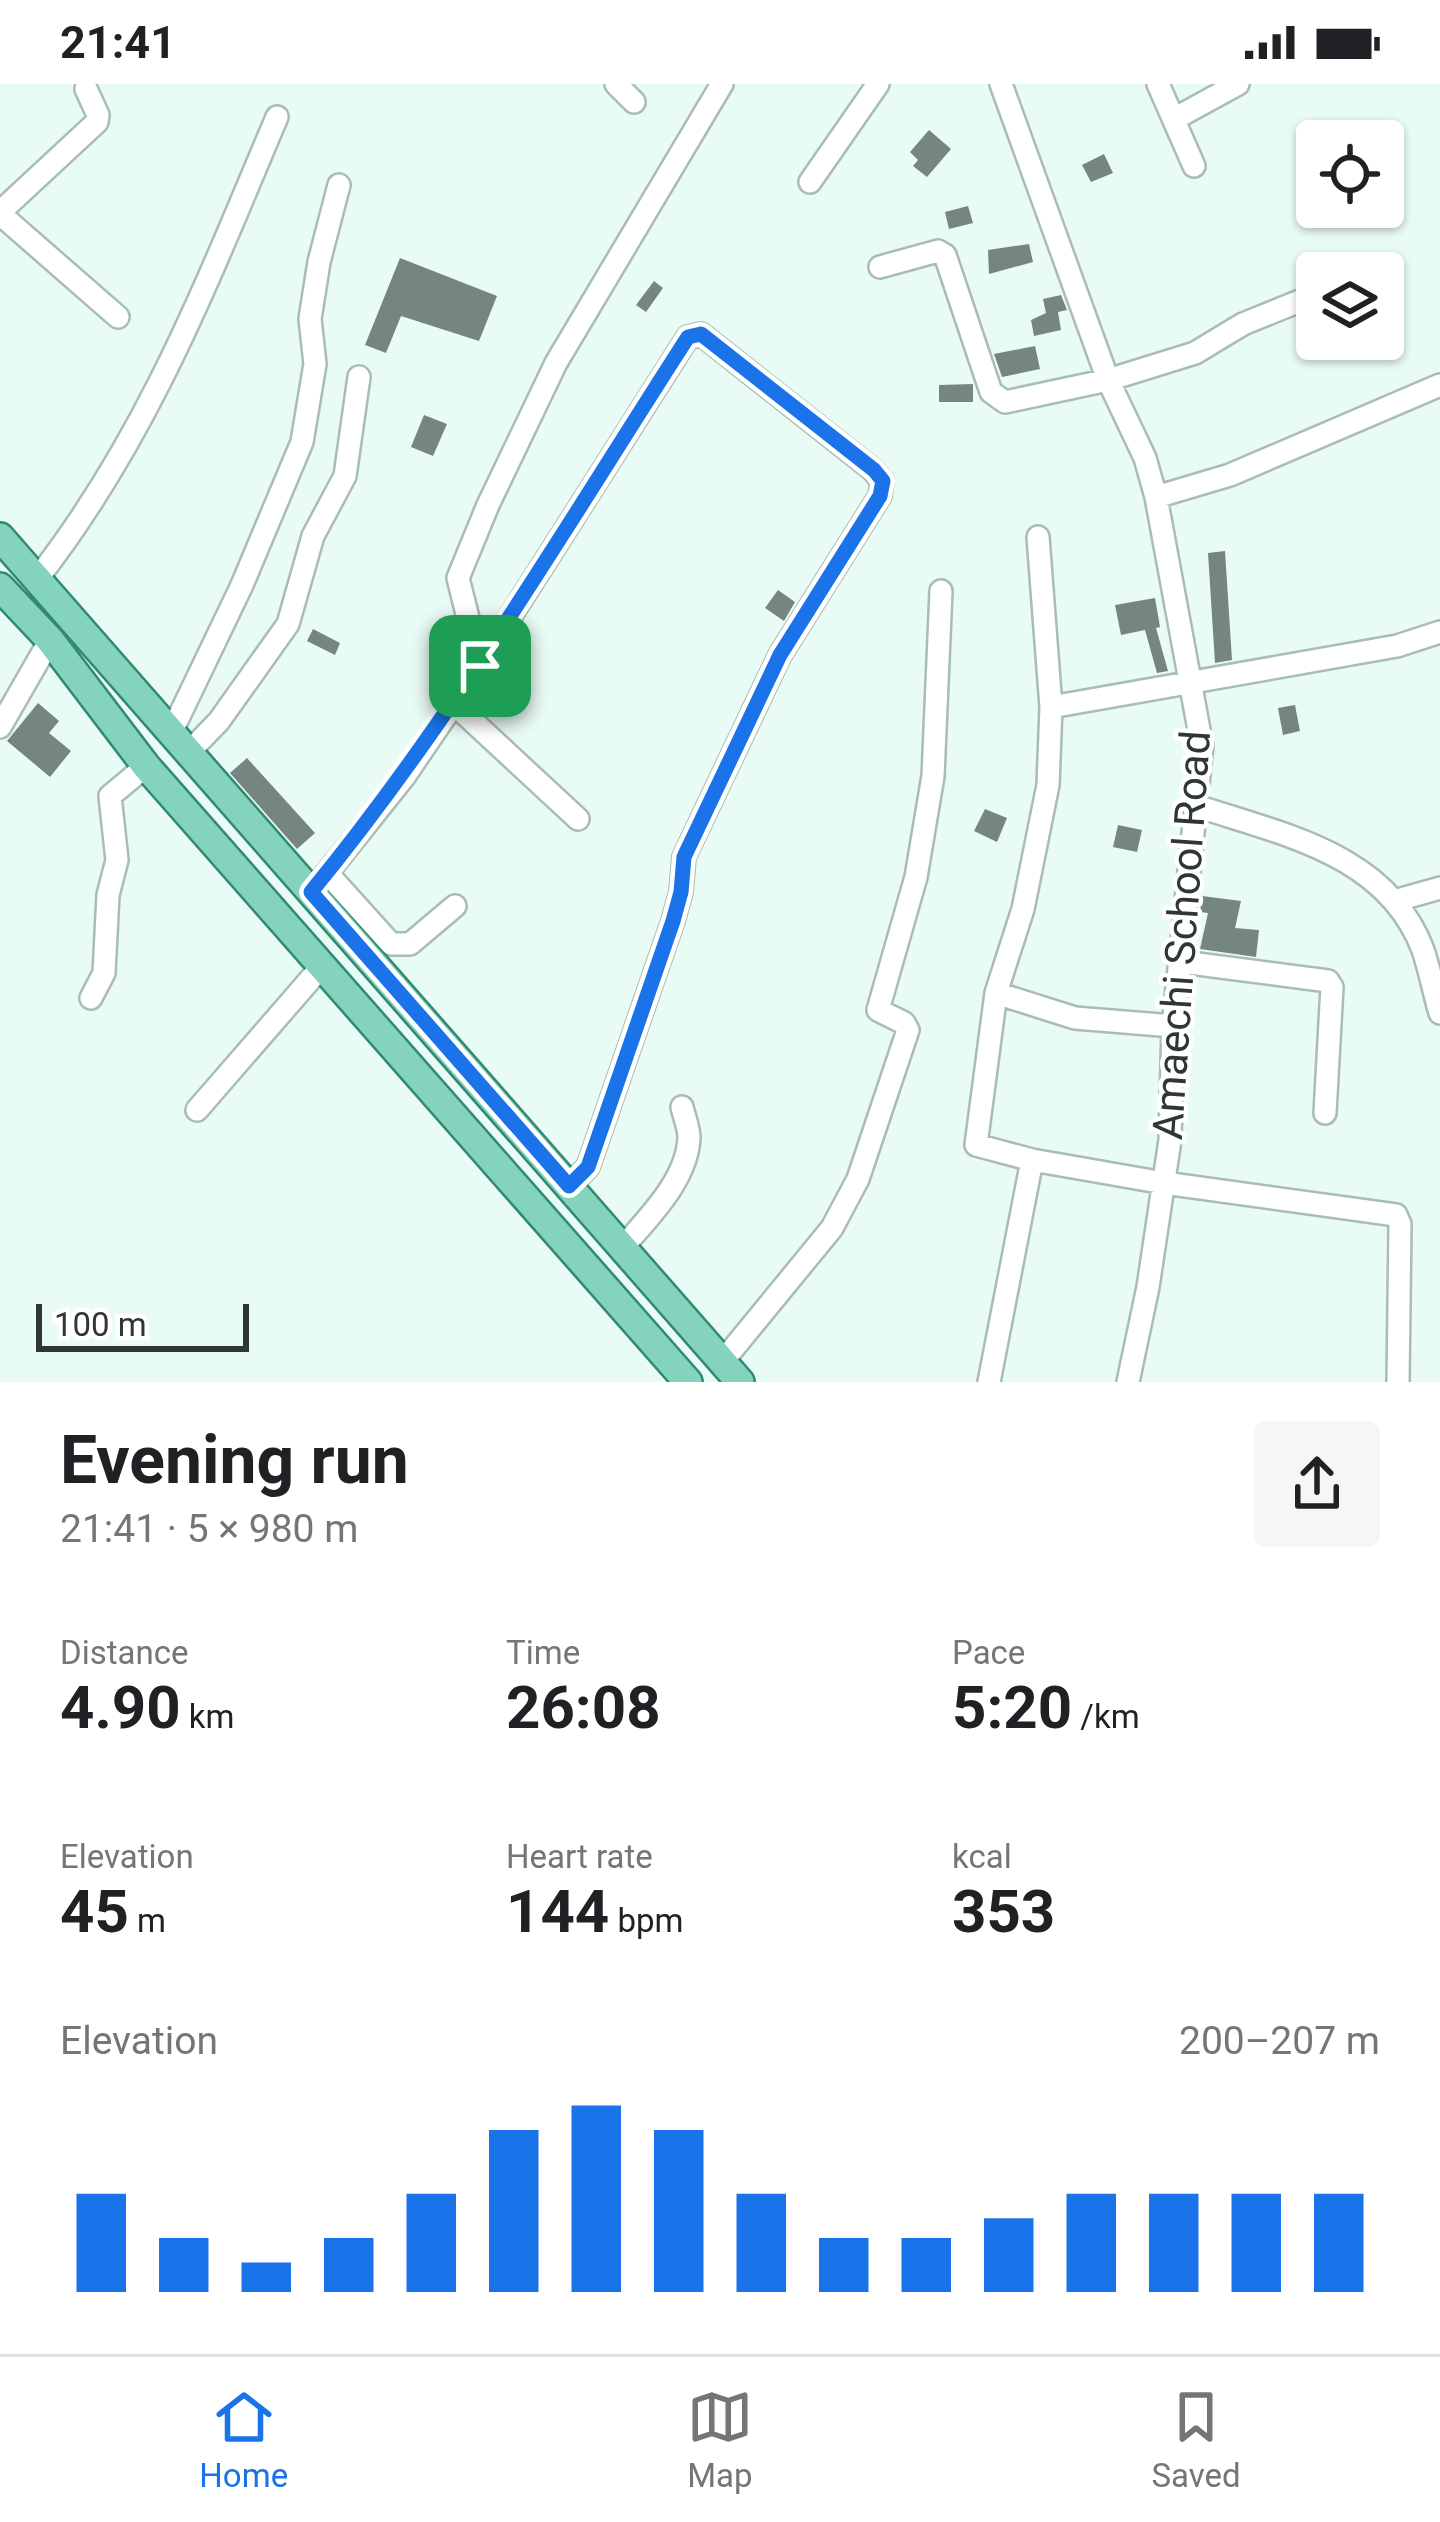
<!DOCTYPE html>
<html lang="en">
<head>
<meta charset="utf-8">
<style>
	:root { --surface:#fff; --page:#f6f6f6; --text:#202124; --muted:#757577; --line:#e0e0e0; --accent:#1a73e8 }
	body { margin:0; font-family:Roboto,sans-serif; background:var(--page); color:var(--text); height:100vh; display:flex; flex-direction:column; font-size:45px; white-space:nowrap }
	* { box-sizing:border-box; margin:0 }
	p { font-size:39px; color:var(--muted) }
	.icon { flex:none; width:66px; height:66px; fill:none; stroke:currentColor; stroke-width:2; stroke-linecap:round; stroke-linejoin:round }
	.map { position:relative; height:1298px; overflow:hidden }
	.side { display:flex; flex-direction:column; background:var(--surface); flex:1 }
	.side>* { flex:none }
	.buttons { position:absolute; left:1296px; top:36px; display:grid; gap:24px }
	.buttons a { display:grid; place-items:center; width:108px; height:108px; border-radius:12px; background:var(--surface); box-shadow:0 3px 9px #0004; font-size:60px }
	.scale { position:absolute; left:36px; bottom:30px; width:213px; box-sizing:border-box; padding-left:12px; border:6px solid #2f3734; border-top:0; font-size:33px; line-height:42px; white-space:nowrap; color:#2f3734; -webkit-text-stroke:9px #fff; paint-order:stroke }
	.pin { position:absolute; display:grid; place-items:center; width:102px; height:102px; color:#fff; margin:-51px; border-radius:24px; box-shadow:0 6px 18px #0006 }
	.round { display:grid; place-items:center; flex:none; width:126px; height:126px; border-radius:12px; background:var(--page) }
	.overview { display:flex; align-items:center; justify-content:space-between; height:204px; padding:0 60px }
	h1 { font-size:66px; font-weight:700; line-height:90px }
	.stats { display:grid; grid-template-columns:repeat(3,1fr); gap:18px; height:204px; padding:12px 60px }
	.stats div { display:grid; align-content:center }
	.stats b { font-size:60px; font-weight:700 }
	.stats small { font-size:33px; font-weight:400 }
	.stats p { font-size:33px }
	.chart { height:336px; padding:24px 60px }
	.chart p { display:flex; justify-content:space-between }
	.chart svg { width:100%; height:216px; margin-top:12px; stroke:var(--accent); stroke-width:6 }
	.status { display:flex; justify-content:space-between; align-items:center; height:84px; padding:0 60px; background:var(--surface); direction:ltr }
	.status svg { height:33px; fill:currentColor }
	.menu { display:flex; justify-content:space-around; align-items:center; height:168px; border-top:3px solid var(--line); background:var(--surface); font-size:33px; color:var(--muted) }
	.menu a { display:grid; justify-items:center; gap:6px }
	.menu .current { color:var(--accent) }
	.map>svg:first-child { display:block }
	.building { fill:#758680 }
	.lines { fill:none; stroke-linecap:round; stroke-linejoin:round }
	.minor-casing { stroke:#aabcb6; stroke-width:26 }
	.major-casing { stroke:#318973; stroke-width:32 }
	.minor { stroke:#fff; stroke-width:21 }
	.major { stroke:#84d3bf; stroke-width:27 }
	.route-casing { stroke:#fff; stroke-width:24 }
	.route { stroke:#1a73e8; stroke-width:15 }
	.labels { text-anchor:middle; stroke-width:9; stroke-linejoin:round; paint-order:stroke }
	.street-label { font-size:42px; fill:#2f3734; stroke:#fff }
</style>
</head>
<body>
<div class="status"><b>21:41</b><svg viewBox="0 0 49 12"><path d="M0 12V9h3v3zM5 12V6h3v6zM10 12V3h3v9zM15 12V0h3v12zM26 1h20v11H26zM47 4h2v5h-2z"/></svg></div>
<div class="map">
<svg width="1440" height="1298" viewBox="0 0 1440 1298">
	<rect width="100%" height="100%" fill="#e9fbf5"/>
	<path class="building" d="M929,46L951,65L927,93L913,82L918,76L910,68Z
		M1104,70L1113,89L1091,98L1082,81Z
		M968,122L973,139L949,145L945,128Z
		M1029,160L1033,178L989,190L988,166Z
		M400,174L497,212L479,257L401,232L386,269L365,261Z
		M654,197L663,204L646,228L636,221Z
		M1061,211L1067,226L1058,228L1061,246L1034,252L1031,236L1046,229L1043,215Z
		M1035,262L1040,285L1002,293L994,270Z
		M973,300V318H939V301Z
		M424,331L447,340L433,372L411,363Z
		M1225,467L1232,576L1215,579L1208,469Z
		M778,506L795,518L784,537L765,524Z
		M1155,514L1160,543L1156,544L1168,587L1157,589L1145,546L1121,551L1115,521Z
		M313,545L340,559L335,571L307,557Z
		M38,619L59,637L49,649L71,667L50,693L7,657Z
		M1295,621L1300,647L1283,651L1278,624Z
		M247,674L315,749L297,765L230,689Z
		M985,725L1007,734L997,758L974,747Z
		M1118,741L1142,746L1137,768L1113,763Z
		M1202,812L1241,817L1235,844L1259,846L1256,873L1200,865L1208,829L1200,828Z"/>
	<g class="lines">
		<g class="minor-casing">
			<path id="minor" d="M616,0L634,18
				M1001,0L1108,296L1145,374L1156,413L1202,662L1173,942L1170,1056L1148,1203L1128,1298
				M1158,0L1194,82
				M1174,35L1238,0
				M810,98L878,0
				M0,128L97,38L98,31L86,5
				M0,130L118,233
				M880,183L938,167L945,171L991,308L1005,318L1108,296L1195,269L1243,240L1317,210
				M1156,413L1230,391L1440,301
				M1038,453L1051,623L1048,701L1023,825L996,909L976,1061L1032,1076L1164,1099L1396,1131L1400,1140L1398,1298
				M37,495C148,353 207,198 277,33
				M480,582L458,494L488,421L556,279L722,0
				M454,620L578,735
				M1051,623L1397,562L1440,548
				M0,643L50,556
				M171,649L242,501L302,358L315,280L310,235L319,178L339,101
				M188,669L219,637L288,540L313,452L345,392L359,293
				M1197,722C1284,751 1387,770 1423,866C1430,887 1434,909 1440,929
				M327,789L391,860H410L455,822
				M311,809L404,693L472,593L688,253L701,250L873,386L882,397L880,412L780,571L684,773L681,808L673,837L588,1083L569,1102
				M1394,817L1440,804
				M1182,878L1328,897L1332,903L1325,1029
				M996,909L1075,934L1173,942
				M91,914L104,889L108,811L117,776L110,712L146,682
				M197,1026L322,882
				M623,1163C648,1134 688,1095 689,1053C689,1044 684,1032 682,1023
				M723,1277L832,1144L858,1095L908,946L904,939L878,926L916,793L933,692L941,507
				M989,1298L1032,1076"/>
		</g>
		<g class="major-casing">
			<path id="major" d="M0,453L740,1298
				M0,503L50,556L146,682L688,1298"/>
		</g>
		<use href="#minor" class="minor"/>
		<use href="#major" class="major"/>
	</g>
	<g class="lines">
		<g class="route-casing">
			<path id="route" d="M701,250L874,386L883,397L880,412L780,571L684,773L681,808L673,837L588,1083L569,1102L311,808C454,634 566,442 688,253Z"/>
		</g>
		<use href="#route" class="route"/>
	</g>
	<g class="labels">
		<g class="street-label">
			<text transform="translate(1181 851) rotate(-86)" y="15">Amaechi School Road</text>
		</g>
	</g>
</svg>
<div class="buttons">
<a><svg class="icon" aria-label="locate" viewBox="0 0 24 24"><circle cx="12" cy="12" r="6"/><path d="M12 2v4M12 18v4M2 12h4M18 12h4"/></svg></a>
<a><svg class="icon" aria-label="layers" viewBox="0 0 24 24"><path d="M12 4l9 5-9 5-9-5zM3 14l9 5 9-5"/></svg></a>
</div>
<div class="scale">100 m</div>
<div class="pin" style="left:480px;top:582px;background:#1e9e55"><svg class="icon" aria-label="arrive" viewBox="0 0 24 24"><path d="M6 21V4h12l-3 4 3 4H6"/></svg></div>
</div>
<section class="side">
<div class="overview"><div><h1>Evening run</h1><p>21:41 · 5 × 980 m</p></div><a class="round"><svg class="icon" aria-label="share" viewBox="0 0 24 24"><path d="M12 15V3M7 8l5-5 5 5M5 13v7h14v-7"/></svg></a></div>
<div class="stats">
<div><p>Distance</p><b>4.90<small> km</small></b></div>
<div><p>Time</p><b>26:08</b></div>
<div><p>Pace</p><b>5:20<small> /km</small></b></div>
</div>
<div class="stats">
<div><p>Elevation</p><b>45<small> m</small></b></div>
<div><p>Heart rate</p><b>144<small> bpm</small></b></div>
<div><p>kcal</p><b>353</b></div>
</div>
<div class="chart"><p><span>Elevation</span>200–207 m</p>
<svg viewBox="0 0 160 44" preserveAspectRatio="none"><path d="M5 44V24M15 44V33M25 44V38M35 44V33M45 44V24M55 44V11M65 44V6M75 44V11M85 44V24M95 44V33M105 44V33M115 44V29M125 44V24M135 44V24M145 44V24M155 44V24"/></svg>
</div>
</section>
<nav class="menu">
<a class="current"><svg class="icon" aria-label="home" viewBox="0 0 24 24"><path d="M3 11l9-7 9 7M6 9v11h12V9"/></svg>Home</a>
<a><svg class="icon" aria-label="map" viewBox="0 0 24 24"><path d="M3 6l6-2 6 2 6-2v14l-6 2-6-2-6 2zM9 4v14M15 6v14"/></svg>Map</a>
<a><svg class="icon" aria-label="saved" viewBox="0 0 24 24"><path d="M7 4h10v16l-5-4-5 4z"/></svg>Saved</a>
</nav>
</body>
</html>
